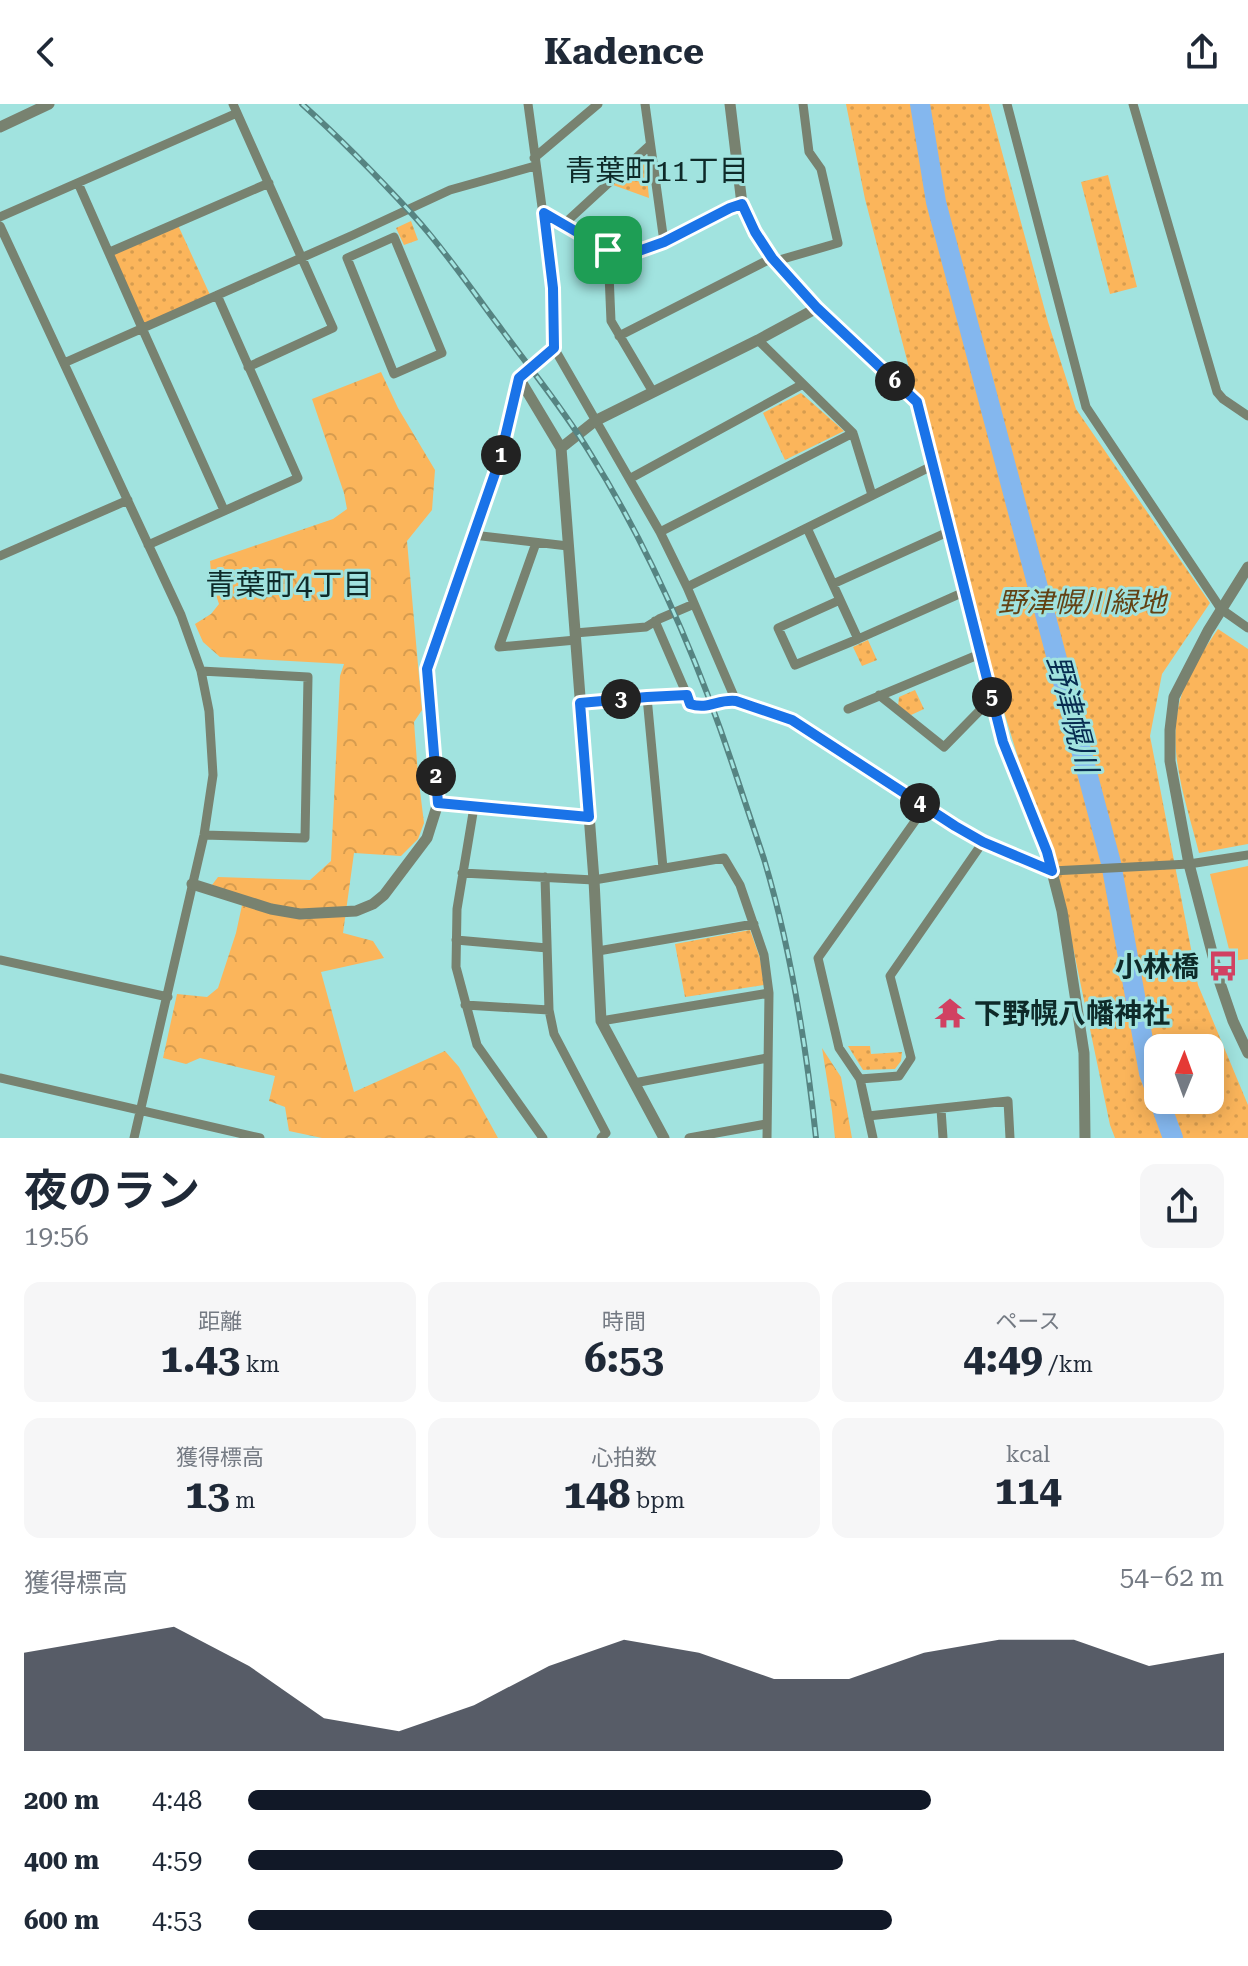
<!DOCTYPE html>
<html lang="ja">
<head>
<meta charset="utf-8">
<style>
	:root { --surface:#fff; --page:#f6f6f7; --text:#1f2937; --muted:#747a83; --accent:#111827 }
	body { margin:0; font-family:"Roboto Serif","Noto Sans JP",serif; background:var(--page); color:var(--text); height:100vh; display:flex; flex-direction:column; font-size:30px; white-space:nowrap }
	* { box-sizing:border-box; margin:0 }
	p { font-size:26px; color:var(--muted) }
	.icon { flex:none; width:44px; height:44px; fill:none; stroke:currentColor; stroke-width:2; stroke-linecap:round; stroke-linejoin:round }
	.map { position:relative; height:1034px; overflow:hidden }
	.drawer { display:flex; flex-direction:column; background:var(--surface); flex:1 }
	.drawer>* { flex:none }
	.needle { width:52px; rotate:1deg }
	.buttons { position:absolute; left:1144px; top:930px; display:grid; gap:16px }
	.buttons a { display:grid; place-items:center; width:80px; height:80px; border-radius:16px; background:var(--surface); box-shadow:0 4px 20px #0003; font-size:40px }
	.pin { position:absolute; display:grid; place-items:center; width:68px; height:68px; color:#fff; margin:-34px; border-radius:16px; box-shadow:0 4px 12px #0006 }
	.km { position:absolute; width:40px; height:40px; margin:-20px; border-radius:50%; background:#222; color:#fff; font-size:22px; line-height:40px; text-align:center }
	.round { display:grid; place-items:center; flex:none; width:84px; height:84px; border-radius:16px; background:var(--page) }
	.headline { display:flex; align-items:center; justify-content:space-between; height:136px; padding:0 24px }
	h1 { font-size:44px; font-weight:700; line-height:60px }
	.stats { display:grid; grid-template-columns:repeat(3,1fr); gap:12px; height:136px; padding:8px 24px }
	.stats div { display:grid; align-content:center; border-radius:16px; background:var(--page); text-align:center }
	.stats b { font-size:40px; font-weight:700 }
	.stats small { font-size:22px; font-weight:400 }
	.stats p { font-size:22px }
	.chart { height:224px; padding:16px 24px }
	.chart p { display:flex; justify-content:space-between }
	.chart svg { width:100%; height:144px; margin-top:8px; fill:var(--accent); opacity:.7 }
	ul { padding:0 24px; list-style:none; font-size:26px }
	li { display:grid; grid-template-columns:128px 96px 1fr; align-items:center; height:60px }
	li i { height:20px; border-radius:10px; background:var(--accent) }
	header { display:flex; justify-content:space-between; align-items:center; height:104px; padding:0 24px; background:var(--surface); font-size:36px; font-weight:700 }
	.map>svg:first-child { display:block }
	.grass { fill:#fbb55b }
	.forest { fill:url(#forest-crowns) }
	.park { fill:url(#park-dots); fill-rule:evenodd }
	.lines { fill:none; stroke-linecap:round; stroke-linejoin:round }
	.river { stroke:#84b7ee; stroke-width:20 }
	.minor { stroke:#788270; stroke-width:9 }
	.tertiary { stroke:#788270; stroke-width:11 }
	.rail-casing { stroke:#568482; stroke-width:6 }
	.rail { stroke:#a1e3df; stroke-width:3; stroke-dasharray:9; stroke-linecap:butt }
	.route-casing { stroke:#fff; stroke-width:16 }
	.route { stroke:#1a73e8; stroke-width:10 }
	.labels { text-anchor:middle; stroke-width:6; stroke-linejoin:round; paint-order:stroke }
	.park-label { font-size:28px; font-style:italic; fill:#634214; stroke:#a1e3df }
	.poi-label { font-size:28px; font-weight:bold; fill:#0e2a29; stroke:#a1e3df; text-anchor:end }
	.neighbourhood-label { font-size:30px; fill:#0e2a29; stroke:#a1e3df }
	.water-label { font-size:30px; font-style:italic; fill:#082d51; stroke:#a1e3df }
</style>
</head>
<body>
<header><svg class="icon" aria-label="back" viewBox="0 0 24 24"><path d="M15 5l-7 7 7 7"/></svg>Kadence<svg class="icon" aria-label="share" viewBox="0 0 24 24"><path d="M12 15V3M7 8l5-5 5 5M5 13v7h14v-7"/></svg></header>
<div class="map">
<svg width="1248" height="1034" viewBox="0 0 1248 1034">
	<defs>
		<pattern id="forest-crowns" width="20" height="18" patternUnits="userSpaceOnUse" patternTransform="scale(2)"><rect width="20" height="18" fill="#fbb55b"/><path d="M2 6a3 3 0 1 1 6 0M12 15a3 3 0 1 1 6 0" fill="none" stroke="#d69c4f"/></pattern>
		<pattern id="park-dots" width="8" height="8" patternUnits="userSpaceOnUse" patternTransform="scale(2)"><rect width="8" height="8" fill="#fbb55b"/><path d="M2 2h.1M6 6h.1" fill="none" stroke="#d69c4f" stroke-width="1.8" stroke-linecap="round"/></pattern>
	</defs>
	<rect width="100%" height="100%" fill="#a1e3df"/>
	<path class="grass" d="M1248,762V855L1232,857L1210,770Z"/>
	<path class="forest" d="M381,268L398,304L435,366L432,406L407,437L422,606L414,618L418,671L424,719L418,735L401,752L354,749L343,829L373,837L384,854L321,868L354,988L445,947L459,963L498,1034H322L289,1027L285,1003L269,997L275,972L200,954L186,960L163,954L177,890L207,893L218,884L236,829L244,792L212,781L218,773L310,776L331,757L340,572L344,560L220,553L203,538L195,520L211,510L219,500L212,479L210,457L333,415L347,405L344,389L312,295Z
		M822,944L841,973L852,1034H835L832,1007Z"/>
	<path class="park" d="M846,0H989L1048,218L1076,305L1210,499L1162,570L1150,632L1198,881L1248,1001V1034H1115L1110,1021L1055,757L1024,673L997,585L957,426L913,279L865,95ZM1158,944H1210V996H1158Z
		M645,52L649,94L613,81Z
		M1108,71L1137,183L1110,190L1081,78Z
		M411,117L418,136L404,141L396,124Z
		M177,119L211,193L142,224L110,148Z
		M801,289L844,327L785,356L763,309Z
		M1218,525L1248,545V740L1199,749C1187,700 1166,647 1180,596C1187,570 1203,547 1218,525Z
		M868,536L877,556L862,562L853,543Z
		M915,586L924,605L911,611L898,602L899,593Z
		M750,826L760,854L764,881L685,893L675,840Z
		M848,942H870L871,950L902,948L901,957L895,965L863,966Z"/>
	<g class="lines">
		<path class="river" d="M920,0L936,98L1111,759L1149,969L1173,1034"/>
		<path class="minor" d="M233,0L333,224L248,263
			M528,0L553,184L554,244L660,428L687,483L736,597L792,616L955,722L983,738L1052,767L1189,760L1248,751
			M645,0L664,138
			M1007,0L1086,303L1221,505L1248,524
			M1133,0L1217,288L1223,295L1248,312
			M534,54L598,0
			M78,79L142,224L224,406
			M544,109L608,146L636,148L664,138L730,104L742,100
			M0,113L237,9
			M564,120L650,41
			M0,122L181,511L201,567L209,607L213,671L204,731L134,1034
			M394,133L442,249L394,270L347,154Z
			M608,146L611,217L653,288
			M110,148L269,79
			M776,157L838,139L821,65L809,48L803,0
			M619,232L772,154
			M758,236L853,329L872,391
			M64,259L353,131L450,86L535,62
			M519,274L554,244
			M631,374L803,280
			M807,424L858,535L964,488
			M660,428L853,329
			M473,431L568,442
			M536,439L499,543L576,536
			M148,441L298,374L217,191
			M0,452L128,396
			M833,480L950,427
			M687,483L934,361
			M840,496L778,524L795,561L858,535
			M575,529L646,523L659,515L694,500
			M201,567L308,573L305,734L204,731
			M687,591L690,600C708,606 718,595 736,597
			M879,591L944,643L992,594
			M647,593L663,764
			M580,599L647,593L687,591L655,517
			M848,605L980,550
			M438,699L589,713
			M474,703L457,805L456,863L477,941L543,1034
			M462,769L594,776L724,754L740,781L764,851L769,889L767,1034
			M545,773L549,906L554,930L606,1029L601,1034
			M456,836L547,844
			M598,847L754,820
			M0,856L168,893
			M465,901L549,906
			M601,917L769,889
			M0,974L260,1034
			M860,975L899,972L911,954L890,872L983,738
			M634,979L767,954
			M941,1005L943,1034
			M868,1012L1008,997L1010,1034
			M689,1034L766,1020
			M873,1034L860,975L839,944L818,854L925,703"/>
		<path class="tertiary" d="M730,0L742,100L755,128L772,154L817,204L917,298L1003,638L1047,748L1062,807L1084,949L1085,1034
			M0,23L49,0
			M561,344L595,317L758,236L817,204
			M1248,463L1208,527L1174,593L1170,626V657L1189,760L1220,879L1233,917L1248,949
			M192,780L271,805L300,810L356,807L373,800L384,791L427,734L438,699L427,565L500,355L519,274L561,344L594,776L601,917L664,1034"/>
		<g class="rail-casing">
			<path id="rail" d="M302,0C341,35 378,73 413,111C446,147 473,188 502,226C532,267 564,306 590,349C653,450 700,561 737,674C746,701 755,728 764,755C791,845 806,940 816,1034"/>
		</g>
		<use href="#rail" class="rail"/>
	</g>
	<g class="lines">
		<g class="route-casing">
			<path id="route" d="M742,100L755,128L772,154L817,204L917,298L1003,638L1047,748L1052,767L983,738L955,722L792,616L736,597C717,595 709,606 690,600L687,591L647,593L580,599L589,713L438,699L427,565L500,355L519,274L554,244L553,184L544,109L608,146L636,148L664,138L730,104Z"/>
		</g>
		<use href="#route" class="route"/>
	</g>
	<defs>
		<g id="bus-bare" transform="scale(2.4)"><path d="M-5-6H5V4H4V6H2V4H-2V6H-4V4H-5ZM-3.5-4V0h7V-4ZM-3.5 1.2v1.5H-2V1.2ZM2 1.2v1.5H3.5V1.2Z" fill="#d14162" stroke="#a1e3df" stroke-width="2.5" paint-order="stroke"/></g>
		<g id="temple-bare" transform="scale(2.4)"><path d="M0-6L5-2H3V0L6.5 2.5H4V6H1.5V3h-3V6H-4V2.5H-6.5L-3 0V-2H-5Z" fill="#d14162" stroke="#a1e3df" stroke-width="2.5" paint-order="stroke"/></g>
	</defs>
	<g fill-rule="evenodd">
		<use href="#bus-bare" x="1223" y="862"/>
		<use href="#temple-bare" x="950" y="909"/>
	</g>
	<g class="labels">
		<g class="park-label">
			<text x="1082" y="508">野津幌川緑地</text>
		</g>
		<g class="poi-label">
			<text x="1199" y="872">小林橋</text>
			<text x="974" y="919" text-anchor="start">下野幌八幡神社</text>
		</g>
		<g class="neighbourhood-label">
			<text x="657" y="77">青葉町11丁目</text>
			<text x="289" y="491">青葉町4丁目</text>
		</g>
		<g class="water-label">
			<text transform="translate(1072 610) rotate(75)" y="10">野津幌川</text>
		</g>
	</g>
</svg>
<div class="buttons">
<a><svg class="needle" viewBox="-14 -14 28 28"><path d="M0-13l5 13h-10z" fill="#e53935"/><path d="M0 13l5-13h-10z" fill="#747a83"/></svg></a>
</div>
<div class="pin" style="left:608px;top:146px;background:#1e9e55"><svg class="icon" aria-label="arrive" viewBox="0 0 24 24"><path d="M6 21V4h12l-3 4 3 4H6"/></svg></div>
<b class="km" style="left:501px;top:351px">1</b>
<b class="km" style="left:436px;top:672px">2</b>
<b class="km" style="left:621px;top:595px">3</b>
<b class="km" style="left:920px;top:699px">4</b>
<b class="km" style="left:992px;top:593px">5</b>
<b class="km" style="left:895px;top:277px">6</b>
</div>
<section class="drawer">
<div class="headline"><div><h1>夜のラン</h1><p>19:56</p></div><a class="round"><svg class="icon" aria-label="share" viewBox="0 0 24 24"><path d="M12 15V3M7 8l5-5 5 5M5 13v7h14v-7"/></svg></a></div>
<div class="stats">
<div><p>距離</p><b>1.43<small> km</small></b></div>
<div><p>時間</p><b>6:53</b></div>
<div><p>ペース</p><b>4:49<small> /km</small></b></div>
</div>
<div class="stats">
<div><p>獲得標高</p><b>13<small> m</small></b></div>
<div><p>心拍数</p><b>148<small> bpm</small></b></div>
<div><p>kcal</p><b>114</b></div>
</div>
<div class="chart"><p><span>獲得標高</span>54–62 m</p>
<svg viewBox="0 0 160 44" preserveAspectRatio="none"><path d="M0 44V14L10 10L20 6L30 18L40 34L50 38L60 30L70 18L80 10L90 14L100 22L110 22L120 14L130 10L140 10L150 18L160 14V44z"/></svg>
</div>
<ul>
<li><b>200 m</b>4:48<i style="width:70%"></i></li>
<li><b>400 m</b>4:59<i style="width:61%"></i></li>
<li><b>600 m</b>4:53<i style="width:66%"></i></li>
</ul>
</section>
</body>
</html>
